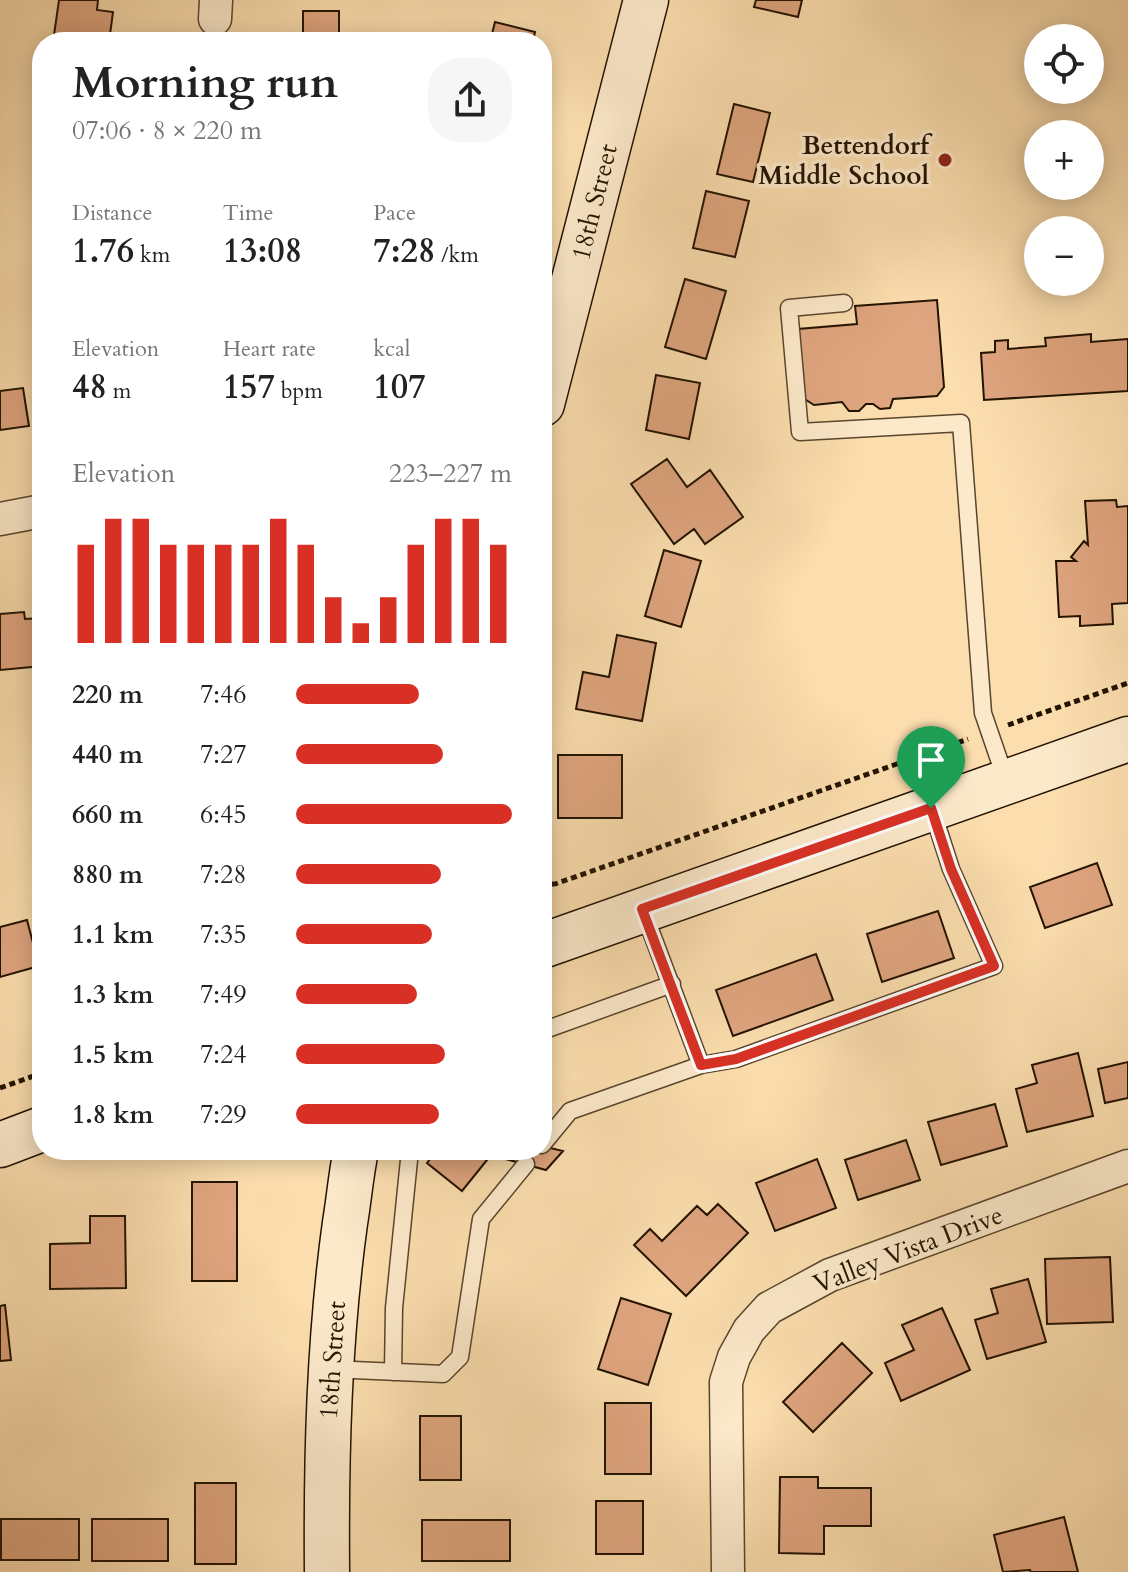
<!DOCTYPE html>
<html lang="en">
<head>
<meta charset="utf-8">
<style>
	:root { --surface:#fff; --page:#f6f6f6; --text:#222; --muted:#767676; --accent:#d93025 }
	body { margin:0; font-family:Cardo,serif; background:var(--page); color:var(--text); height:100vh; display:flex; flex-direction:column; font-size:30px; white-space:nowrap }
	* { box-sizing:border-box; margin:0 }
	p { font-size:26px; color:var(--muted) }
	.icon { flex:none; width:44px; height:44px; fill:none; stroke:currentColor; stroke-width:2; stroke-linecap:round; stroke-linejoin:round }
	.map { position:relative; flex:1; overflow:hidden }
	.panel { position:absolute; left:32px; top:32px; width:520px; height:1128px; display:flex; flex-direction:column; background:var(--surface); border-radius:32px; box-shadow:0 4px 20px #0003 }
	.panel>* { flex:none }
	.controls { position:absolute; left:1024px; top:24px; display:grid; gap:16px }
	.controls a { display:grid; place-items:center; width:80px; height:80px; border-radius:50%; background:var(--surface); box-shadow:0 4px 20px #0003; font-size:40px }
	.pin { position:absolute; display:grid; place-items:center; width:68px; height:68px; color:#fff; margin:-82px -34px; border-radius:50% 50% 50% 0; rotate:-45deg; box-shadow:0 0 8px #0007 }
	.pin .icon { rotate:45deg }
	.round { display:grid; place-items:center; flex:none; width:84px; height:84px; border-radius:32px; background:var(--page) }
	.headline { display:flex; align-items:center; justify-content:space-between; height:136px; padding:0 40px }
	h1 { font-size:44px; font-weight:700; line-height:60px }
	.stats { display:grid; grid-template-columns:repeat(3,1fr); gap:12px; height:136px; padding:8px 40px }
	.stats div { display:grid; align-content:center }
	.stats b { font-size:34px; font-weight:700 }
	.stats small { font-size:22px; font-weight:400 }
	.stats p { font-size:22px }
	.chart { height:224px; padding:16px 40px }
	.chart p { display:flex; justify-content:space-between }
	.chart svg { width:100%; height:144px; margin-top:8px; stroke:var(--accent); stroke-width:6 }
	ul { padding:0 40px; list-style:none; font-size:26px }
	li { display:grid; grid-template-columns:128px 96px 1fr; align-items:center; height:60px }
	li i { height:20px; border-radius:10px; background:var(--accent) }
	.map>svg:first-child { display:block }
	.building { fill:#dfa57f; stroke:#221301; stroke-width:2 }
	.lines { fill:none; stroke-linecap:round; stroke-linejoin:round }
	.lane-casing { stroke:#58462c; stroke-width:19 }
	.street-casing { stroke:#58462c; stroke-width:35 }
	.secondary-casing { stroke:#221301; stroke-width:47 }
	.path { stroke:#221301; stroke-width:5; stroke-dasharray:6 4; stroke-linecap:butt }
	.lane { stroke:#fce9ca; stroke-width:16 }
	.street { stroke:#fce9ca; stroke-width:32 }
	.secondary { stroke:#fce9ca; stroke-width:44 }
	.route-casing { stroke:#fff; stroke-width:16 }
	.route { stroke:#d93025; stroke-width:10 }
	.poi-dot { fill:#8f2418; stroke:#fce9ca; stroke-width:3 }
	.labels { text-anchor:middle; stroke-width:7; stroke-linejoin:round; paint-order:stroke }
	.poi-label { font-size:26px; font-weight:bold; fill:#221301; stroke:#fce9ca; text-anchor:end }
	.street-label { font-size:26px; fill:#221301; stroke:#fce9ca }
</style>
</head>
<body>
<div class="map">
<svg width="1128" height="1572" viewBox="0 0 1128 1572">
	<rect width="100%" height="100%" fill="#fbddae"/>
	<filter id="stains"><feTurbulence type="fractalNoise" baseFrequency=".0025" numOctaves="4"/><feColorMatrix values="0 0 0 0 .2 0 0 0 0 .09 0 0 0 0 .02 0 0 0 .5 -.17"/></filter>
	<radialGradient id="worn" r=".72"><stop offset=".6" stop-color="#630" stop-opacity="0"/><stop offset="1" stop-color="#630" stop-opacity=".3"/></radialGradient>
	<path class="building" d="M59,0H98L97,10L113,12L109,42H53Z
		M756,0H802L798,17L754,7Z
		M303,11H339V42H303Z
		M495,22L535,32L533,42H490Z
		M734,104L770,113L753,182L717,174Z
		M706,191L749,201L735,257L693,248Z
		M685,279L726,291L706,359L665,347Z
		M937,300L944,387L937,396L893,399L890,408L880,409L873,404H866L859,411H849L842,402L814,405L803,398L798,329L857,324L855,306Z
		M1091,334V342L1128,339V391L984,400L981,353L995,352V341L1008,340V349L1046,346L1045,338Z
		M656,375L700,383L689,439L646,430Z
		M23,388L29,426L0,430V391Z
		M667,459L687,487L710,470L743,517L705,544L694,529L674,544L631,484Z
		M1116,500L1117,507L1128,506V603L1112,604L1113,624L1080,626V616L1059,617L1056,561H1076L1071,557L1084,541L1088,545L1085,501Z
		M664,550L701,561L681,627L645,616Z
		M24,612L25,619L42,618V666L0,670V614Z
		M617,635L656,643L642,721L576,709L583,672L609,677Z
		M558,755H622V818H558Z
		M1097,863L1112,905L1045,928L1030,887Z
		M938,911L954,958L882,982L867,934Z
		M27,920L39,966L0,977V927Z
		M816,954L833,1000L733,1036L716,990Z
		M1078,1053L1093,1116L1027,1132L1016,1089L1037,1083L1032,1065Z
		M1128,1062V1098L1105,1103L1098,1069Z
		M995,1104L1007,1146L941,1165L928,1122Z
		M906,1140L920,1180L858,1200L845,1160Z
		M542,1146L563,1151L546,1170L491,1155L462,1191L427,1163L437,1150H542Z
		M817,1159L836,1208L775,1231L756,1183Z
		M192,1182H237V1281H192Z
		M718,1204L748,1233L686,1296L634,1245L650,1229L662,1241L697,1206L707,1215Z
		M90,1216H125L126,1288L50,1289V1244L90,1243Z
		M1110,1257L1113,1322L1047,1324L1045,1259Z
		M1028,1279L1046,1342L987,1359L975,1320L998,1313L991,1289Z
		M621,1298L671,1314L648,1385L598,1369Z
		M5,1305L11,1360L0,1361V1306Z
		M942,1308L970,1370L901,1401L885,1363L914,1350L902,1325Z
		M842,1343L872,1373L813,1432L783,1402Z
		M605,1403H651V1474H605Z
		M420,1416H461V1480H420Z
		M780,1477H818V1488H871V1526H824V1554L779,1553Z
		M195,1483H236V1564H195Z
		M596,1501H643V1554H596Z
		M1064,1517L1078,1572H1031L1030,1570L1003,1572L994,1535Z
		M1,1519H79V1560H1Z
		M92,1519H168V1561H92Z
		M422,1520H510V1561H422Z"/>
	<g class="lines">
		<g class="lane-casing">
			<path id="lane" d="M844,303L789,308L800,432L961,423L983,713L1006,780
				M644,913L701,1065
				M542,1031L672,984
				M542,1145L570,1111L701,1065L736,1059L994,966L951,869L932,810
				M331,1369L443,1374L460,1357L481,1219L526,1164
				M393,1372L394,1308L410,1150"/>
		</g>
		<g class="street-casing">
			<path id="street" d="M215,19L216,0
				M0,519L42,511
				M728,1572L726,1382L734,1357L749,1330L769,1308L830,1275L1128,1166"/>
		</g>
		<g class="secondary-casing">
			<path id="secondary" d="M542,404L646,0
				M542,946L1128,739
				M0,1145L42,1129
				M327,1572C326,1455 329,1339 345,1223C349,1199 351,1174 356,1150"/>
		</g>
		<path class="path" d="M1008,725L1128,683
			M542,884H555L968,739
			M0,1088L42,1073"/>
		<use href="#lane" class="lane"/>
		<use href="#street" class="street"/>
		<use href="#secondary" class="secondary"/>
	</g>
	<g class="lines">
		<g class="route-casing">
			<path id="route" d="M931,808L951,869L994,966L736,1059L701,1065L642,909Z"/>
		</g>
		<use href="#route" class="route"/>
	</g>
	<circle class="poi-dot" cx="945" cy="160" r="8"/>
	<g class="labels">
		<g class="poi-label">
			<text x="929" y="154">Bettendorf<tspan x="929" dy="30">Middle School</tspan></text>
		</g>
		<g class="street-label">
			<text transform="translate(594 202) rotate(-76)" y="9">18th Street</text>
			<text transform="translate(908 1249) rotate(-21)" y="9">Valley Vista Drive</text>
			<text transform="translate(332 1360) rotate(-86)" y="9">18th Street</text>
		</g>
	</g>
	<rect width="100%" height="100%" filter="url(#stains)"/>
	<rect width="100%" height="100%" fill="url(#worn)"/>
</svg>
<div class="controls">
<a><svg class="icon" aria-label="locate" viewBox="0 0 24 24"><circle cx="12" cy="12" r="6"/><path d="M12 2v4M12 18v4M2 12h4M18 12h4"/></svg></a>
<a>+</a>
<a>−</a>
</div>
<div class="pin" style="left:931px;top:808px;background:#1e9e55"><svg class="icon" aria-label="arrive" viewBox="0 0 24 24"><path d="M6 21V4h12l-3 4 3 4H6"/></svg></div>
<section class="panel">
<div class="headline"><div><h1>Morning run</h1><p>07:06 · 8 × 220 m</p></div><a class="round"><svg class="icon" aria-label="share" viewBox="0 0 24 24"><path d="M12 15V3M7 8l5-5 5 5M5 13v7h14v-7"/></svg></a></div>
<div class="stats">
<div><p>Distance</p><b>1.76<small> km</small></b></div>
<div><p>Time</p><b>13:08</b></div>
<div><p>Pace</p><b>7:28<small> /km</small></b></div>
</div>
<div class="stats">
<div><p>Elevation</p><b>48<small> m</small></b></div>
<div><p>Heart rate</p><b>157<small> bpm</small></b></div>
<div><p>kcal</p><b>107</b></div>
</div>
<div class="chart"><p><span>Elevation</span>223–227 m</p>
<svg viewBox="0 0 160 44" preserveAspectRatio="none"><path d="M5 44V14M15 44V6M25 44V6M35 44V14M45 44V14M55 44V14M65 44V14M75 44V6M85 44V14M95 44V30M105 44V38M115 44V30M125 44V14M135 44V6M145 44V6M155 44V14"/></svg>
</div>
<ul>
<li><b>220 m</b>7:46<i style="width:57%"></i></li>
<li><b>440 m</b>7:27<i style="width:68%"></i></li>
<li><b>660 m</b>6:45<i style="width:100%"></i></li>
<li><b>880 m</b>7:28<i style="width:67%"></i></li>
<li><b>1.1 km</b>7:35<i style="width:63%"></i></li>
<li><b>1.3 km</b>7:49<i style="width:56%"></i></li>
<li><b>1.5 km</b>7:24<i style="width:69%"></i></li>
<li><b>1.8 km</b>7:29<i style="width:66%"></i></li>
</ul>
</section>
</div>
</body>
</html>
